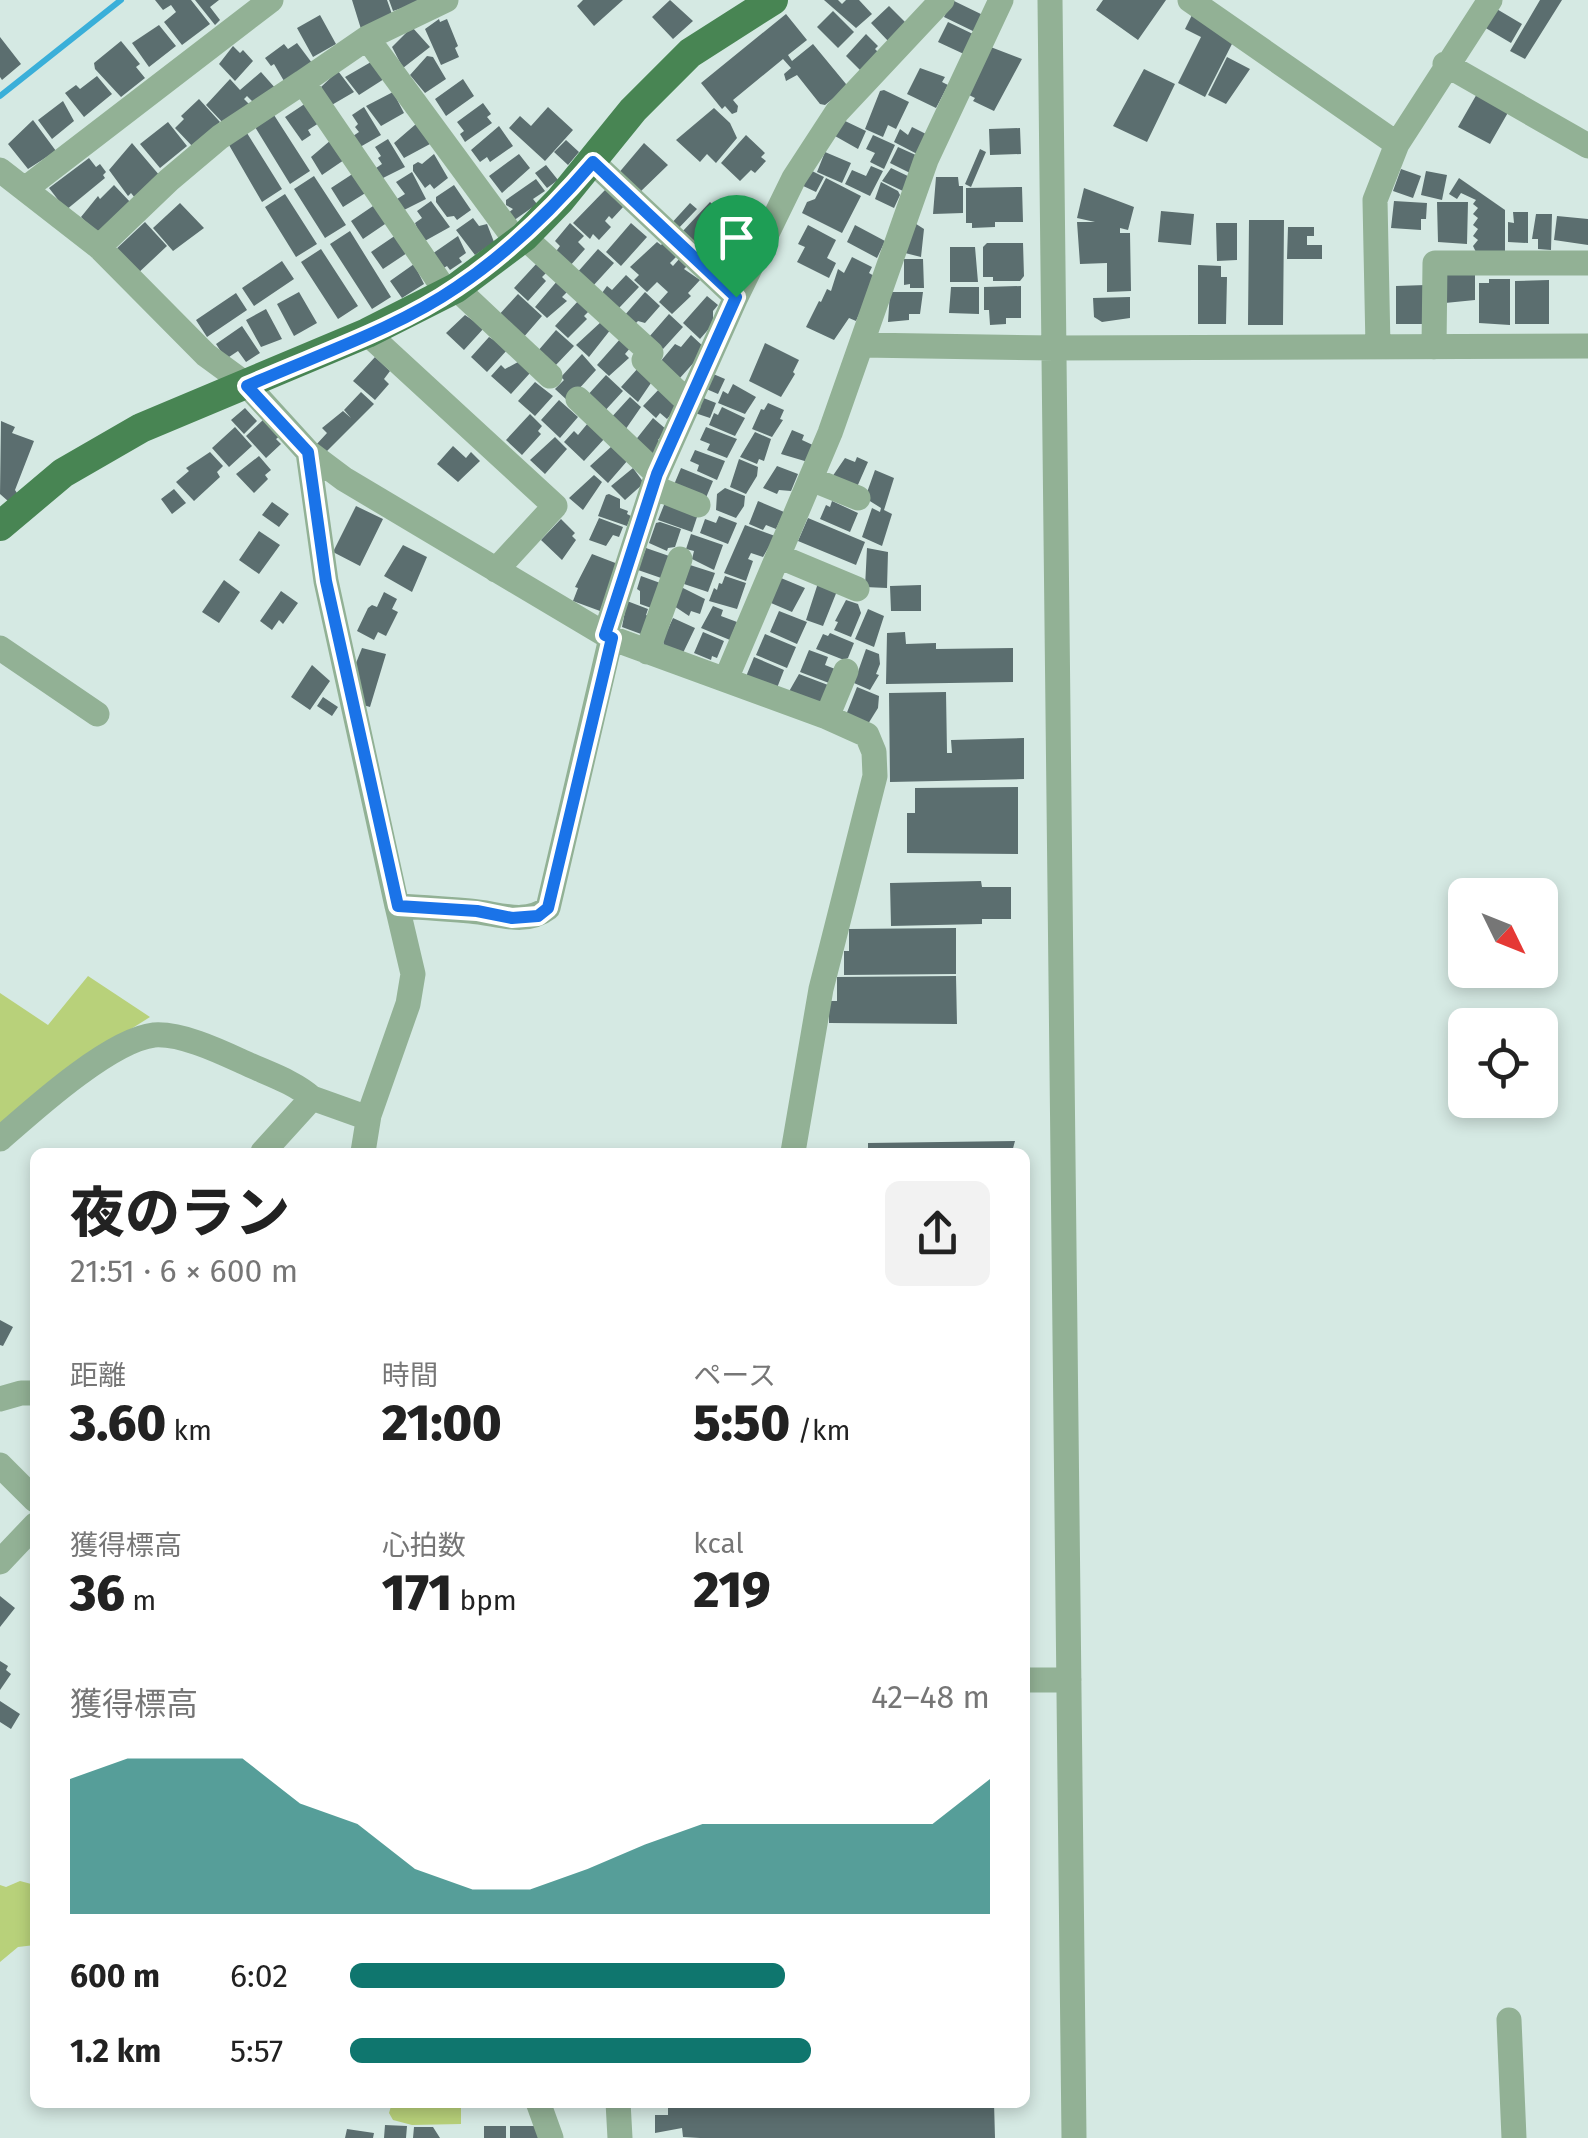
<!DOCTYPE html>
<html lang="ja">
<head>
<meta charset="utf-8">
<style>
	:root { --surface:#fff; --page:#f2f2f2; --text:#222; --muted:#767676; --accent:#0f766e }
	body { margin:0; font-family:"Fira Sans","Noto Sans JP",sans-serif; background:var(--page); color:var(--text); height:100vh; display:flex; flex-direction:column; font-size:38px; white-space:nowrap }
	* { box-sizing:border-box; margin:0 }
	p { font-size:32px; color:var(--muted) }
	.icon { flex:none; width:55px; height:55px; fill:none; stroke:currentColor; stroke-width:2; stroke-linecap:round; stroke-linejoin:round }
	.map { position:relative; flex:1; overflow:hidden }
	.details { position:absolute; left:30px; top:1148px; width:1000px; height:960px; display:flex; flex-direction:column; background:var(--surface); border-radius:15px; box-shadow:0 5px 15px #0003 }
	.details>* { flex:none }
	.needle { width:65px; rotate:133deg }
	.tools { position:absolute; left:1448px; top:878px; display:grid; gap:20px }
	.tools a { display:grid; place-items:center; width:110px; height:110px; border-radius:15px; background:var(--surface); box-shadow:0 5px 15px #0003; font-size:50px }
	.pin { position:absolute; display:grid; place-items:center; width:85px; height:85px; color:#fff; margin:-102px -42px; border-radius:50% 50% 50% 0; rotate:-45deg; box-shadow:0 0 10px #0007 }
	.pin .icon { rotate:45deg }
	.round { display:grid; place-items:center; flex:none; width:105px; height:105px; border-radius:15px; background:var(--page) }
	.summary { display:flex; align-items:center; justify-content:space-between; height:170px; padding:0 40px }
	h1 { font-size:55px; font-weight:800; line-height:75px }
	.metrics { display:grid; grid-template-columns:repeat(3,1fr); gap:15px; height:170px; padding:10px 40px }
	.metrics div { display:grid; align-content:center }
	.metrics b { font-size:50px; font-weight:800 }
	.metrics small { font-size:28px; font-weight:400 }
	.metrics p { font-size:28px }
	.chart { height:280px; padding:20px 40px }
	.chart p { display:flex; justify-content:space-between }
	.chart svg { width:100%; height:180px; margin-top:10px; fill:var(--accent); opacity:.7 }
	ul { padding:0 40px; list-style:none; font-size:32px }
	li { display:grid; grid-template-columns:160px 120px 1fr; align-items:center; height:75px }
	li i { height:25px; border-radius:12px; background:var(--accent) }
	.map>svg:first-child { display:block }
	.green { fill:#b8d17a }
	.lines { fill:none; stroke-linecap:round; stroke-linejoin:round }
	.stream { stroke:#3aafd9; stroke-width:6 }
	.building { fill:#5b6e6f }
	.minor { stroke:#92b195; stroke-width:25 }
	.major { stroke:#488553; stroke-width:30 }
	.route-casing { stroke:#fff; stroke-width:20 }
	.route { stroke:#1a73e8; stroke-width:12 }
</style>
</head>
<body>
<div class="map">
<svg width="1588" height="2138" viewBox="0 0 1588 2138">
	<rect width="100%" height="100%" fill="#d5e9e3"/>
	<path class="green" d="M88,976L150,1017L74,1065L0,1129V993L48,1025Z
		M20,1881L35,1885V1945L18,1947L0,1962V1885L6,1887Z
		M392,2103H461V2124L412,2125L393,2120L389,2113Z"/>
	<g class="lines">
		<path class="stream" d="M0,96L121,0"/>
	</g>
	<path class="building" d="M155,0H191L210,24L182,45L164,22L176,12L171,5L163,10Z
		M195,0H219L210,7L220,20L215,25Z
		M352,0H387L393,17L361,29Z
		M389,0H424V1L393,11Z
		M583,0H623L594,26L577,6Z
		M670,0L693,21L673,39L652,17Z
		M824,0H838L842,4L846,0H859L872,14L856,28Z
		M952,0L985,16L977,33L944,17Z
		M1103,0H1166L1138,40L1096,10Z
		M1540,0H1562L1525,59L1510,51Z
		M889,6L907,24L889,42L871,23Z
		M1495,8L1522,24L1511,43L1484,27Z
		M833,11L854,32L838,48L817,27Z
		M1194,11L1234,40L1205,97L1178,83L1201,37L1185,29Z
		M786,14L807,40L788,55L792,61L813,44L846,84L845,89L825,105L820,104L797,75L786,81L784,74L791,68L783,59L733,100L738,106L737,112L732,114L725,106L722,109L701,83Z
		M320,15L336,44L313,57L297,28Z
		M439,19L440,22L447,19L458,46L455,48L459,57L441,65L425,29Z
		M948,22L975,35L966,55L938,42Z
		M159,25L176,46L149,67L132,43Z
		M412,27L430,47L403,68L392,47Z
		M866,34L878,46L875,49L880,54L862,72L846,56Z
		M0,37L21,64L2,80L0,77Z
		M121,41L140,64L136,67L145,78L121,97L95,69L94,63Z
		M297,43L312,63L284,81L274,64L271,66L265,58L284,44L288,49Z
		M233,46L240,53L243,50L253,61L235,81L219,64Z
		M988,46L1022,59L994,111L973,101L975,98L965,93Z
		M427,56L433,57L446,79L425,93L410,75Z
		M1227,57L1250,69L1226,104L1208,95Z
		M371,62L384,79L359,95L345,77Z
		M920,68L945,77L942,82L948,85L936,108L907,94Z
		M1144,69L1175,84L1147,142L1113,126Z
		M338,71L354,92L330,106L321,87Z
		M261,72L276,89L253,102L247,96L244,99L251,106L224,124L206,105L230,79L240,90Z
		M97,76L112,94L84,117L65,93L76,85L80,89Z
		M463,79L474,96L446,116L435,99Z
		M884,90L909,102L896,129L888,125L883,137L865,129L880,91Z
		M393,92L404,113L381,126L366,106Z
		M1478,92L1510,109L1490,144L1458,127Z
		M199,99L220,122L193,147L175,128L184,119L181,116Z
		M63,101L74,121L52,139L38,120Z
		M306,103L319,123L308,130L311,135L302,141L285,117Z
		M483,103L491,114L487,117L492,123L465,142L460,134L464,131L457,122Z
		M364,107L381,135L360,147L353,136L359,132L355,127L358,124L352,115Z
		M548,107L573,130L545,161L509,128L520,116L531,126Z
		M714,108L730,123L737,138L716,163L707,154L700,162L676,140Z
		M274,115L310,171L290,184L255,127Z
		M33,120L56,151L28,169L8,144Z
		M843,120L866,131L858,149L835,136Z
		M168,122L187,146L160,168L140,144Z
		M416,124L430,144L404,158L394,143Z
		M499,126L513,146L490,162L487,157L480,162L471,150Z
		M912,127L928,135L919,155L894,142L900,129L908,135Z
		M1020,128L1021,154L990,155L989,129Z
		M247,133L282,189L262,202L229,145Z
		M746,135L765,153L761,157L766,161L755,173L751,170L740,181L721,163Z
		M873,135L895,145L884,169L870,162L875,153L866,149Z
		M388,139L405,167L383,178L376,168L382,164L378,158L381,156L375,147Z
		M331,140L344,160L322,175L311,157Z
		M566,140L579,152L568,165L554,152Z
		M132,143L160,176L135,198L131,193L128,196L109,170Z
		M644,143L668,165L638,194L617,175Z
		M898,147L918,156L910,173L890,163Z
		M980,149L986,152L971,187L965,184Z
		M825,152L851,163L842,183L817,172Z
		M434,154L448,178L434,189L430,184L425,188L413,171V165L418,162L422,164Z
		M519,154L530,168L502,193L489,176Z
		M89,158L96,167L100,164L106,172L103,175L105,178L66,210L49,188Z
		M546,165L558,180L547,188L535,173Z
		M871,166L883,171L870,196L845,184L852,170L866,176Z
		M891,168L912,178L905,192L882,181Z
		M808,169L824,177L816,192L799,184Z
		M1401,169L1421,176L1413,198L1393,191Z
		M1426,171L1447,175L1442,200L1421,195Z
		M412,172L426,199L404,210L397,199L405,194L396,182Z
		M354,173L367,192L343,207L331,188Z
		M314,176L346,225L325,238L294,189Z
		M936,177H958L959,186H963V213L933,214Z
		M826,178L861,196L842,233L802,213L807,202L815,199Z
		M1459,178L1505,210V251L1476,252L1473,246L1478,240L1473,236L1478,229L1473,225L1478,218L1473,214L1478,208L1473,204L1476,200L1461,193L1457,199L1449,194Z
		M536,179L545,191L533,199L537,204L513,221L507,214L513,209L506,205V200Z
		M881,182L898,191L900,195L894,208L875,199Z
		M114,185L132,204L99,236L81,217L98,196L100,199Z
		M454,185L471,210L457,220L454,216L447,217L436,202V197Z
		M1022,187L1023,222H995V227L972,228V223H966V188Z
		M1084,188L1134,207L1128,230L1120,228V233H1130L1131,291L1107,292V263L1080,264L1077,222H1095L1077,218Z
		M606,189L624,206L612,219L609,216L605,221L611,227L599,240L593,234L590,239L573,223Z
		M285,194L317,244L296,257L265,207Z
		M745,196L767,214L749,234L728,214Z
		M431,201L450,227L423,242L415,223L422,218L417,211Z
		M1394,201L1427,203L1426,219H1421V230L1391,228Z
		M710,202L728,219L700,249L682,232Z
		M1437,202H1468L1467,244L1438,242Z
		M180,203L204,228L173,251L153,228Z
		M690,203L697,209L675,232L669,226Z
		M376,204L388,222L363,239L351,221Z
		M1161,211L1194,214L1191,245L1158,242Z
		M1513,212H1528V243L1508,242V222L1514,223Z
		M1536,214H1552L1551,250L1538,249V239H1532Z
		M1557,216L1588,219V245L1554,240Z
		M473,218L479,226L487,224L494,242L475,255L456,230Z
		M1249,220H1284L1283,325H1248Z
		M145,222L167,246L135,276L113,252Z
		M913,222L924,229L921,257L901,252Z
		M570,223L584,236L578,242L585,249L569,267L554,254L560,246L555,241Z
		M631,223L647,237L621,266L606,252Z
		M1216,223H1237V260L1217,261Z
		M734,224L752,240L738,255L742,258L730,270L709,251Z
		M808,225L836,240L827,258L836,263L829,278L797,262L805,247L798,244Z
		M855,225L885,241L877,258L847,242Z
		M1288,227H1314V236H1307V245H1322V259H1287Z
		M350,231L391,297L372,309L330,244Z
		M396,235L407,253L383,269L371,252Z
		M458,236L466,253L459,258L462,262L450,270L447,266L442,269L432,254Z
		M657,242L661,245L664,242L678,255L670,263L673,266L680,258L688,265L684,269L700,280L688,293L691,296L672,314L659,302L668,292L657,282L647,292L634,280L639,275L630,267Z
		M987,243H1023L1024,276L1020,281H993V277H983V247Z
		M950,247H975L978,282H950Z
		M321,249L358,306L338,319L301,262Z
		M598,249L614,263L592,287L576,274Z
		M852,257L872,267L869,273L876,277L856,321L849,318L834,340L806,327L819,301L821,302L827,289L831,291L838,269L844,273Z
		M904,259H923L924,288H910V284L904,285Z
		M282,261L294,279L254,306L242,288Z
		M538,262L548,271L542,277L546,281L528,301L514,288Z
		M414,264L424,284L402,298L390,281Z
		M1198,265L1221,266V277H1227L1226,324H1198Z
		M1475,274V300L1445,303V275Z
		M626,275L639,287L619,308L602,293L607,286L612,290Z
		M1489,279H1510V325L1479,323V283H1489Z
		M558,280L569,290L562,297L567,301L547,318L535,307Z
		M1549,280V324H1515V281Z
		M1426,285L1422,324H1396V286Z
		M1021,286V318H1006V324L990,325L989,310H984V287Z
		M951,287H979V314L949,313Z
		M299,292L317,323L294,336L277,304Z
		M645,292L660,306L645,323L638,321L634,325L624,316Z
		M890,292H923L920,314H909V320L888,322Z
		M236,293L247,310L207,337L196,320Z
		M518,294L542,316L522,339L497,317Z
		M707,296L718,305L713,311V324L700,339L683,323Z
		M1130,297V318L1102,322L1094,317L1093,298Z
		M579,300L590,310L584,316L587,319L568,338L555,326Z
		M266,309L282,339L261,347L246,320Z
		M669,314L683,327L663,349L649,337Z
		M465,315L484,328L464,350L446,333Z
		M602,321L611,329L589,357L576,345Z
		M242,326L260,353L246,362L238,351L226,359L216,344Z
		M556,330L574,346L554,367L537,352Z
		M691,335L706,349L679,379L660,362L675,344L681,347Z
		M489,337L508,349L487,372L471,357Z
		M621,338L631,347L625,354L629,358L609,376L597,365Z
		M765,343L799,360L793,372L795,374L781,397L749,381Z
		M582,354L596,370L568,401L555,389L564,380L561,377Z
		M375,357L390,371L384,379L389,384L375,400L353,381Z
		M518,362L530,373L511,394L491,376L501,365L505,369Z
		M639,367L651,383L638,402L621,387Z
		M711,373L725,379L718,394L704,388Z
		M606,375L623,391L602,414L585,398Z
		M535,382L553,396L535,416L518,401Z
		M733,384L756,397L745,414L718,403L723,391L728,394Z
		M662,386L678,406L667,419L660,413L656,418L643,406Z
		M361,392L374,404L324,454L315,446L327,433L322,428L343,411L351,418L344,410Z
		M630,397L641,407L623,433L609,420Z
		M701,397L716,403L710,418L695,413Z
		M559,400L578,417L560,438L541,420Z
		M768,403L784,410L780,419L783,420L772,437L752,429L761,409L764,410Z
		M722,407L745,418L735,436L709,425L714,413L718,415Z
		M245,408L257,421L244,434L231,420Z
		M530,414L542,426L538,431L541,434L522,455L506,440Z
		M653,418L667,430L658,440L664,445L652,458L634,442Z
		M264,419L280,436L276,439L281,444L266,458L246,436Z
		M1,421L15,427L12,433L34,441L15,490L17,493L8,501L0,494Z
		M588,423L605,438L584,461L564,442L574,431L578,435Z
		M235,427L252,446L229,467L212,448Z
		M706,427L737,439L727,458L707,450L710,444L700,440Z
		M792,430L804,435L802,440L815,446L808,462L781,454Z
		M755,432L771,439L764,461L759,459L757,464L740,457Z
		M555,437L567,449L545,474L530,460Z
		M453,446L466,458L471,452L480,461L458,482L437,464Z
		M612,446L628,460L608,483L590,466Z
		M695,450L725,461L717,480L697,471L699,465L690,461Z
		M210,452L223,466L217,472L220,477L194,501L176,482L189,471L186,468Z
		M259,456L271,470L265,475L268,479L254,493L236,474Z
		M857,457L868,462L857,487L832,477L845,458L855,462Z
		M739,459L758,467L757,476L746,494L730,487Z
		M777,466L798,474L791,491L779,490L777,494L763,488Z
		M633,468L644,483L625,500L611,486Z
		M681,468L713,481L705,500L673,487Z
		M875,470L894,478L884,510L892,514L882,546L862,537L872,508L880,512L881,508L865,498Z
		M594,475L602,482L583,510L569,498Z
		M725,488L745,496L744,506L736,518L716,510L717,494Z
		M174,489L186,503L172,514L161,499Z
		M609,494L620,499V508L628,511L627,514L631,516L627,526L598,516L606,495Z
		M666,500L697,517L692,532L658,520Z
		M758,501L784,512L776,529L766,525L763,530L749,524Z
		M832,501L858,513L850,532L820,519L826,505L830,507Z
		M272,502L289,514L279,527L262,515Z
		M356,506L383,519L360,566L333,552Z
		M719,516L737,523L728,544L700,533L705,519L716,523Z
		M599,518L623,527L619,537L613,535L606,546L589,540Z
		M808,518L865,542L856,565L798,541Z
		M561,519L575,533L572,536L576,540L562,560L541,540Z
		M660,522L681,529L675,547L668,548L667,551L649,543L656,523Z
		M745,525L775,536L763,557L751,553L748,559L753,561L746,581L724,573Z
		M259,531L280,545L259,574L239,560Z
		M691,534L723,545L714,570L692,559L694,551L686,549Z
		M403,545L427,557L412,592L384,576Z
		M646,548L672,557L664,579L638,570Z
		M867,548L888,552L887,588L865,587Z
		M592,554L618,564L600,611L573,601L578,588L575,587Z
		M690,565L715,573L708,592L684,584Z
		M641,576L663,584L654,609L640,604V591L637,589Z
		M725,576L746,583L737,609L709,601L714,588L717,590L719,583L722,584Z
		M781,578L805,588L792,612L771,603Z
		M224,580L240,592L219,623L202,612Z
		M818,583L837,591L823,626L806,620Z
		M921,585V611H891L890,586Z
		M681,587L705,599L700,614L691,611L689,616L674,606Z
		M281,591L298,603L283,624L279,620L272,630L260,621Z
		M384,592L397,599L392,609L398,612L386,636L378,632L374,640L357,631L368,608L372,605L377,607Z
		M846,600L858,604L861,613L851,637L834,630L838,622L835,621Z
		M627,601L648,609L646,615L652,618L641,634L622,627Z
		M713,606L723,610L721,616L737,622L730,640L701,628Z
		M868,609L884,616L874,647L855,639Z
		M779,611L807,622L797,644L770,632Z
		M673,618L695,628L682,655L664,647L663,640Z
		M703,632L724,641L717,658L712,656L711,660L694,653Z
		M905,632L906,644L936,643V649L1013,648V682L886,684L887,633Z
		M830,633L854,643L848,658L844,660L816,649L823,634L828,636Z
		M765,634L796,647L787,668L756,655Z
		M362,648L386,654L370,707L360,704L352,673Z
		M866,649L879,654L880,664L876,674L879,675L870,690L854,683Z
		M809,650L828,657L825,665L835,669L829,683L800,672Z
		M754,657L784,670L777,688L745,679Z
		M312,665L330,681L310,710L291,697Z
		M799,674L828,685L821,703L787,695Z
		M857,687L879,696L878,708L868,724L846,715Z
		M946,692L947,753H952L951,740L1024,738V779L890,782L889,693Z
		M323,697L338,707L332,716L317,706Z
		M1018,787V854L907,853V813H915V788Z
		M981,881L982,887H1011V919H982V924L891,926L890,883Z
		M956,928V974L844,975V951H849V929Z
		M956,976L957,1024L829,1023V1001H837V977Z
		M1015,1141L1012,1152H868V1143Z
		M0,1320L13,1327L3,1346L0,1345Z
		M0,1596L15,1608L0,1627Z
		M0,1661L8,1666L6,1670L11,1674L0,1690Z
		M0,1701L20,1714L11,1729L0,1722Z
		M668,2102H994L995,2138H700L683,2137L682,2128L655,2133V2115H668Z
		M385,2125L407,2126L406,2138H384Z
		M484,2126H506V2138H484Z
		M510,2126H538L541,2138H510Z
		M414,2127H433L440,2138H413Z
		M347,2129L374,2133L373,2138H345Z"/>
	<g class="lines">
		<path class="minor" d="M446,0L367,38L303,82L447,293
			M1050,0L1074,2138
			M1190,0L1397,144
			M367,38L517,242
			M1445,64L1588,146
			M593,162L736,297
			M0,170L99,247L206,355L247,385L308,452L344,479L611,638L827,717L867,735L874,752L875,776L821,989L793,1152
			M25,189L271,0
			M524,237L651,353L644,360L689,403
			M99,247L169,180L220,137L303,82
			M456,288L550,376
			M367,333L555,506L496,570
			M862,345L1054,348L1588,346
			M1378,347L1375,200L1397,144L1490,0
			M1434,347L1435,263H1588
			M578,399L657,474
			M308,452L326,581L397,906
			M811,479L858,498
			M653,487L698,505
			M778,556L857,589
			M605,635L657,474L736,297L794,178L837,112L942,0
			M0,648L97,714
			M647,652L680,559
			M726,679L830,433L926,160L1001,0
			M827,717L846,671
			M0,1139C33,1110 110,1040 154,1035C181,1033 219,1051 243,1062C266,1073 293,1081 312,1098
			M263,1152L312,1098L368,1118
			M363,1152L369,1115L408,1004L413,974L397,906C422,907 446,909 470,911C498,913 524,926 548,908L611,638
			M0,1399L21,1393H35
			M0,1465L35,1500
			M0,1562L35,1525
			M1025,1680H1069
			M1509,2020L1514,2138
			M538,2102L551,2138
			M618,2102L620,2138"/>
		<path class="major" d="M0,526L63,473L141,428L367,333L456,288L524,237L560,200L633,110L690,53L773,0"/>
	</g>
	<g class="lines">
		<g class="route-casing">
			<path id="route" d="M593,162L736,297L657,474L605,635L612,638L548,908L538,916L512,918L477,911L398,906L326,581L308,452L247,386C314,356 396,329 457,287C509,252 552,210 593,162Z"/>
		</g>
		<use href="#route" class="route"/>
	</g>
</svg>
<div class="tools">
<a><svg class="needle" viewBox="-14 -14 28 28"><path d="M0-13l5 13h-10z" fill="#e53935"/><path d="M0 13l5-13h-10z" fill="#767676"/></svg></a>
<a><svg class="icon" aria-label="locate" viewBox="0 0 24 24"><circle cx="12" cy="12" r="6"/><path d="M12 2v4M12 18v4M2 12h4M18 12h4"/></svg></a>
</div>
<div class="pin" style="left:736px;top:297px;background:#1e9e55"><svg class="icon" aria-label="arrive" viewBox="0 0 24 24"><path d="M6 21V4h12l-3 4 3 4H6"/></svg></div>
<section class="details">
<div class="summary"><div><h1>夜のラン</h1><p>21:51 · 6 × 600 m</p></div><a class="round"><svg class="icon" aria-label="share" viewBox="0 0 24 24"><path d="M12 15V3M7 8l5-5 5 5M5 13v7h14v-7"/></svg></a></div>
<div class="metrics">
<div><p>距離</p><b>3.60<small> km</small></b></div>
<div><p>時間</p><b>21:00</b></div>
<div><p>ペース</p><b>5:50<small> /km</small></b></div>
</div>
<div class="metrics">
<div><p>獲得標高</p><b>36<small> m</small></b></div>
<div><p>心拍数</p><b>171<small> bpm</small></b></div>
<div><p>kcal</p><b>219</b></div>
</div>
<div class="chart"><p><span>獲得標高</span>42–48 m</p>
<svg viewBox="0 0 160 44" preserveAspectRatio="none"><path d="M0 44V11L10 6L20 6L30 6L40 17L50 22L60 33L70 38L80 38L90 33L100 27L110 22L120 22L130 22L140 22L150 22L160 11V44z"/></svg>
</div>
<ul>
<li><b>600 m</b>6:02<i style="width:68%"></i></li>
<li><b>1.2 km</b>5:57<i style="width:72%"></i></li>
</ul>
</section>
</div>
</body>
</html>
